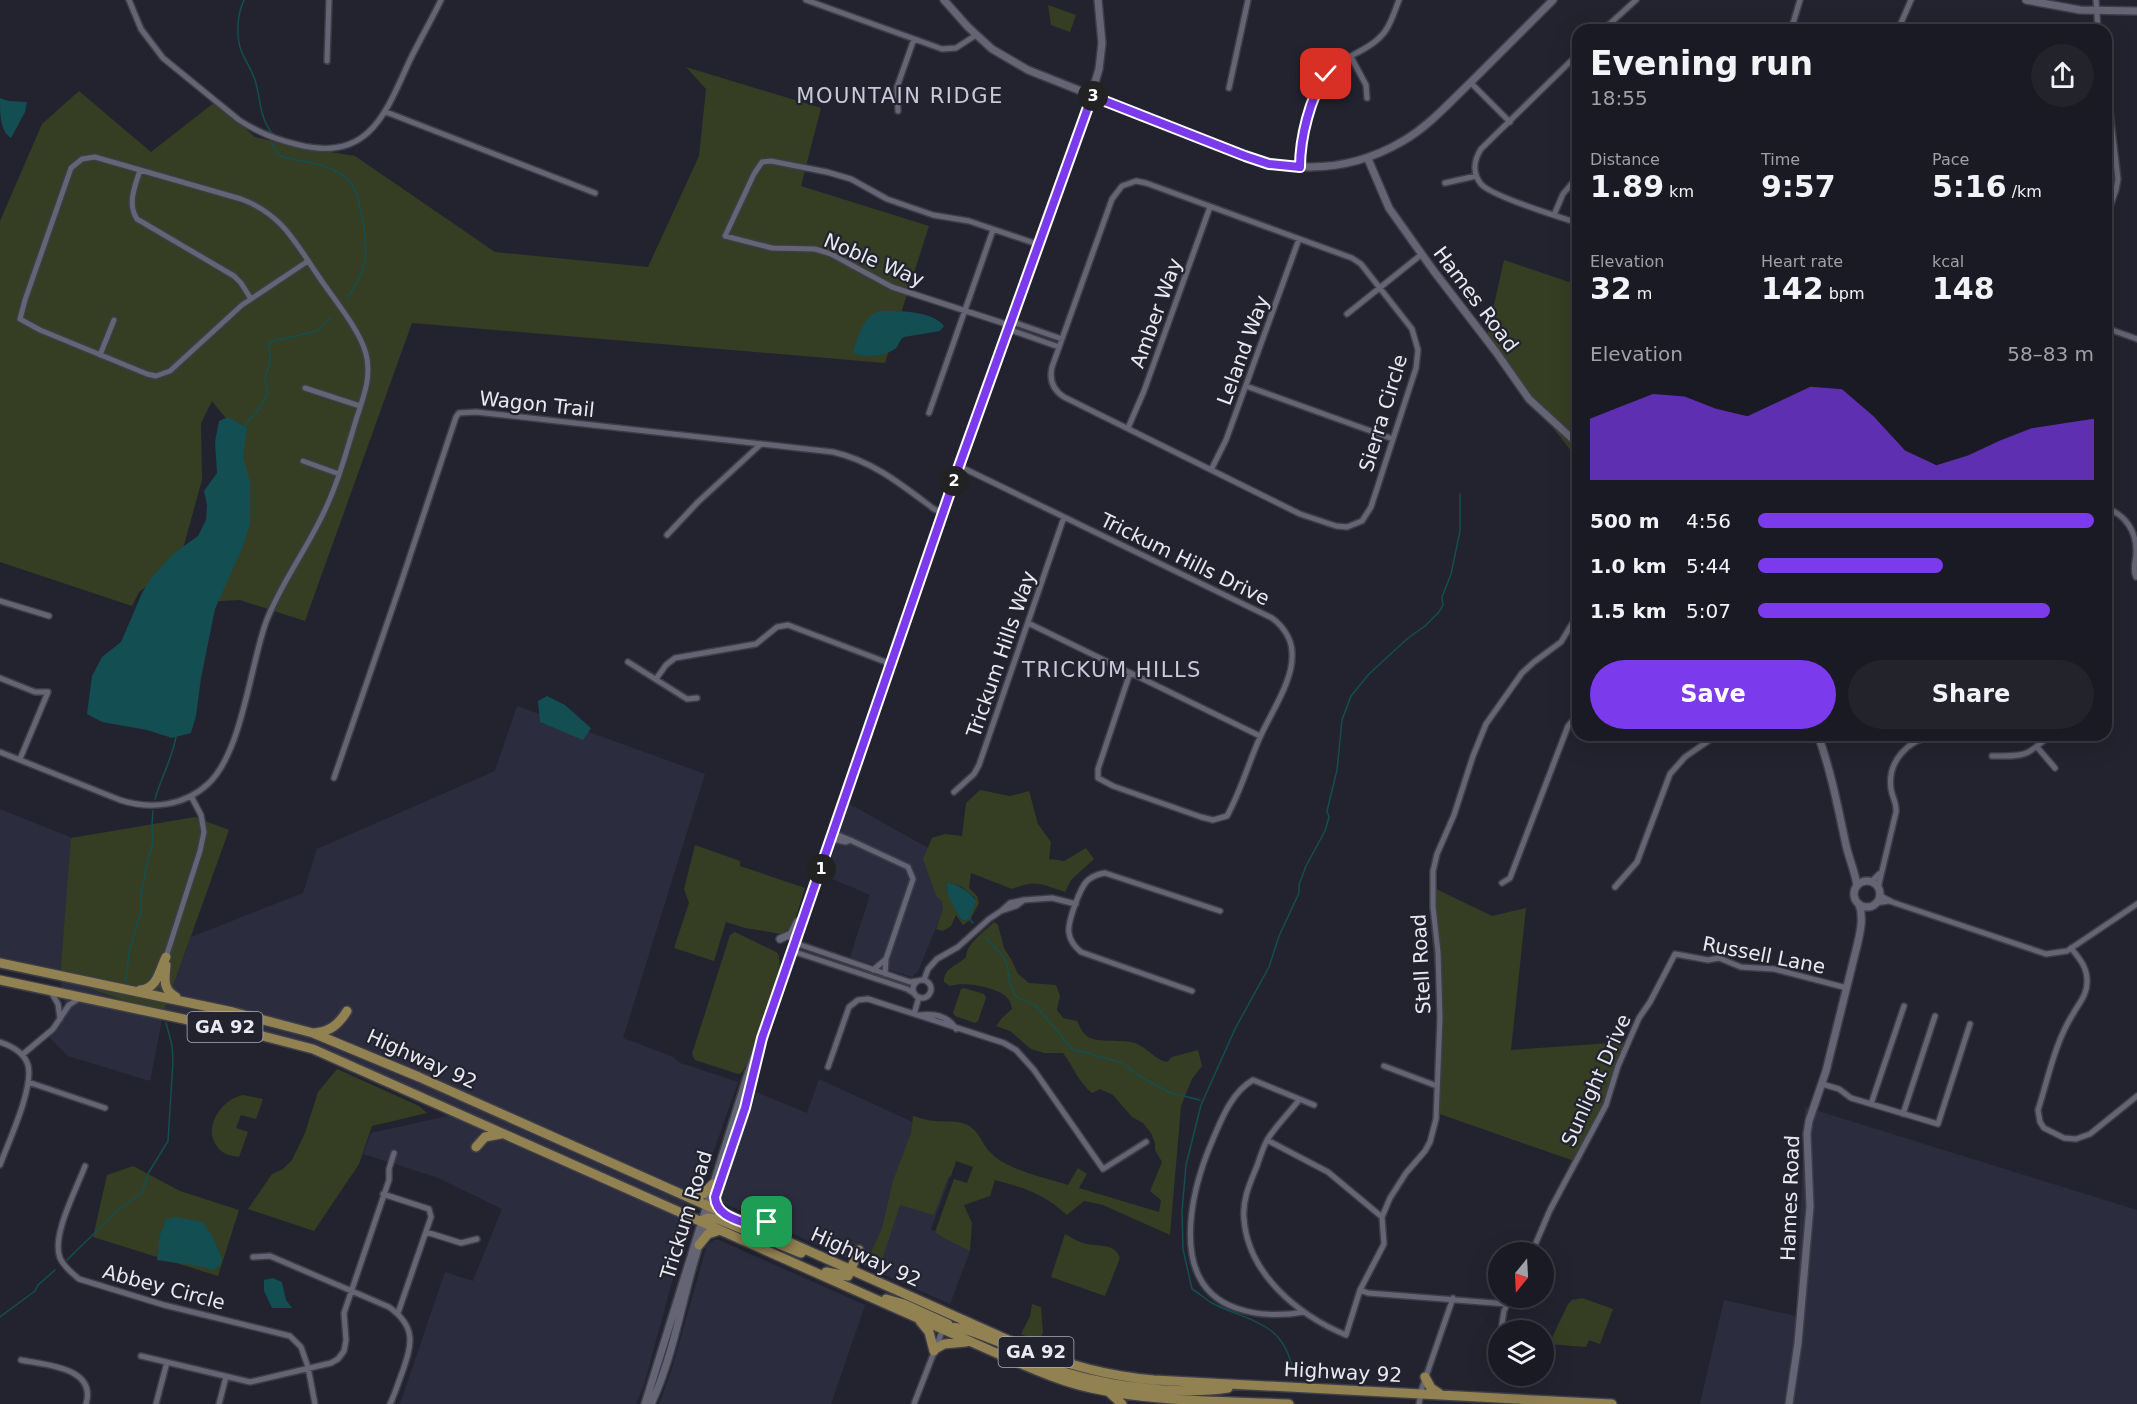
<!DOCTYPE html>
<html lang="en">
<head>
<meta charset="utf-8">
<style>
	:root { --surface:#1a1a24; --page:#23232c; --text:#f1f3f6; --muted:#9fa1a6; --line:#383841; --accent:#7c3aed }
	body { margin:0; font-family:"DejaVu Sans",sans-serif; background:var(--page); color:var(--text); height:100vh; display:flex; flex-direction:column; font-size:22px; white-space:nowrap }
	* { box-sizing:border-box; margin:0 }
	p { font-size:20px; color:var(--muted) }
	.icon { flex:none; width:33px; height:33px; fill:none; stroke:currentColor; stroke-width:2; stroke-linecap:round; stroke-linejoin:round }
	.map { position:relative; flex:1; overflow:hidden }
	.panel { position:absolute; left:1572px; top:24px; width:540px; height:717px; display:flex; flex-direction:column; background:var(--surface); border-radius:18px; box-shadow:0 6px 24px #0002,0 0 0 2px var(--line) }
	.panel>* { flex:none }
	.needle { width:39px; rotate:198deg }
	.tools { position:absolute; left:1488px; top:1242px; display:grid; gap:12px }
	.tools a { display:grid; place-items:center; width:66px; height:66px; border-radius:50%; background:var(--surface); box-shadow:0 6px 24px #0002,0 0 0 2px var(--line); font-size:30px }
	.pin { position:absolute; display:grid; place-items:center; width:51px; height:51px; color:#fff; margin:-26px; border-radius:12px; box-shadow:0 3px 9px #0006 }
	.km { position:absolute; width:30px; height:30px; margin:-15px; border-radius:50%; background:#222; color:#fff; font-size:16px; line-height:30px; text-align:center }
	.round { display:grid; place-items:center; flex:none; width:63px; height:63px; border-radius:32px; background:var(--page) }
	.head { display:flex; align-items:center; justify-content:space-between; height:102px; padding:0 18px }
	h1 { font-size:33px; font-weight:800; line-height:45px }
	.figures { display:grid; grid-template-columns:repeat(3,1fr); gap:9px; height:102px; padding:6px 18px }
	.figures div { display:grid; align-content:center }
	.figures b { font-size:30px; font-weight:800 }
	.figures small { font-size:16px; font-weight:400 }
	.figures p { font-size:16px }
	.chart { height:168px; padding:12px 18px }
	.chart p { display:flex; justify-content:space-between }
	.chart svg { width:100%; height:108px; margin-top:6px; fill:var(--accent); opacity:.7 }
	.action { display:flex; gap:12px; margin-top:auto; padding:12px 18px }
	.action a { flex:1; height:69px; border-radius:36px; background:var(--accent); color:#fff; font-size:24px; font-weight:800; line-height:69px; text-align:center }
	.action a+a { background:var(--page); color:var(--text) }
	ul { padding:0 18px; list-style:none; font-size:20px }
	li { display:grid; grid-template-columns:96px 72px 1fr; align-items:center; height:45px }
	li i { height:15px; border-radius:8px; background:var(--accent) }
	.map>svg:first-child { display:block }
	.built { fill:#2c2c3f }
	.green { fill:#353e22; fill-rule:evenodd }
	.water { fill:#124e52 }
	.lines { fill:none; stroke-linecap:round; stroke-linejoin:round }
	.stream { stroke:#124e52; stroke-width:1.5 }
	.minor-casing { stroke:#3d3d48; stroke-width:8 }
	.tertiary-casing { stroke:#3d3d48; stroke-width:10 }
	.primary-casing { stroke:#3d3d48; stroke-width:12 }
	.minor { stroke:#646474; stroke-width:5 }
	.tertiary { stroke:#646474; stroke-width:7 }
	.primary { stroke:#928151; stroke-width:9 }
	.route-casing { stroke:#fff; stroke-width:12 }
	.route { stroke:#7c3aed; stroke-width:8 }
	.labels { text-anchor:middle; stroke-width:4.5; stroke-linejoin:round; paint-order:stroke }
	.shield { fill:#232330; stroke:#aeaeb8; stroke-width:1.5 }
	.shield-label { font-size:18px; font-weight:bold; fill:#e9e9f2 }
	.street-label { font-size:20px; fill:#e9e9f2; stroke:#232330 }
	.neighbourhood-label { font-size:21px; letter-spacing:1.5px; fill:#c9c9dc; stroke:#232330 }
</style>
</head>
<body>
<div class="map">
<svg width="2137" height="1404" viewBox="0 0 2137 1404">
	<rect width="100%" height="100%" fill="#232330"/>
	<path class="built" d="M517,706L705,774L623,1038L673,1057L680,1063L738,1082L686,1230L644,1385L636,1404H400L445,1272L473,1281L502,1209L436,1177L363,1154L371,1133L452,1115L301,1049L163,1014L150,1081L68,1056L46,1034L58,1021L65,1005L60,978L0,967V809L72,838L60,978L163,1014L191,937L303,893L317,849L495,771Z
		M848,803L930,849L951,892L918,971L912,977L850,957L870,895L826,876Z
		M819,1079L921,1126L958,1155L931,1229L970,1251L950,1304L723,1203L721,1195L756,1092L807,1113Z
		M1805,1107L2137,1210V1404H1700L1724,1300L1796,1316Z
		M714,1240H719L865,1305L831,1404H659L671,1372L707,1245Z"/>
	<path class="green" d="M1048,5L1076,15L1070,32L1051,25Z
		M686,67L821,108L801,186L929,226L885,363L412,323L305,621L240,600L204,602L236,431L212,401L201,423L202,480L179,563L139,592L132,606L0,562V221L42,124L79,91L151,152L215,102L255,137L300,147L355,156L495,252L648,267L699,156L706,89Z
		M1504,260L1578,285V483L1571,451L1486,341Z
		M980,790L1010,796L1029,791L1038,824L1051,842L1049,859L1064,861L1086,848L1094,859L1071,880L1065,892C1041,884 1036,879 1012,889L971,873L969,888L977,896L979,903L970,920L963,925L956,915L951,926L943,931L936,929L943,909L942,901L936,896L923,859L932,838L945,834L962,836L966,803ZM947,882L962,887L975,898L965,921L961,919L946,889Z
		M195,817L229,830L163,1014L60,978L71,838Z
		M695,845L740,861V866L805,888L794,923L782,934L745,928L726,922L714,961L674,948L689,903L684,889Z
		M1434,888L1492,916L1526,908L1511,1050L1626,1042L1592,1137L1580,1163L1434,1112L1438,1005L1429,903Z
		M994,922L998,925L1004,948L1011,959L1018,974L1029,983L1056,985L1060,996L1057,1010L1063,1018L1077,1021C1080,1026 1082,1033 1088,1037C1099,1043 1121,1039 1135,1043C1147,1047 1155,1060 1167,1062L1172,1057L1198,1050L1202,1066L1192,1079L1181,1106L1170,1235L1103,1205L1084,1201L1067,1215C1042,1193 1027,1189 995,1180L990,1196L964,1205L972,1223L970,1251L944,1238L935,1232L954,1179L967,1183L973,1167L956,1161L951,1176L948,1178L934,1215L900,1205L881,1263L873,1261L869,1257L882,1228L893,1181L911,1133L913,1116C921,1118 928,1121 936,1121C947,1122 957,1120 968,1125C980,1132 983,1146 991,1153C1007,1170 1046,1178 1068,1185L1078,1168L1087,1174L1079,1188L1159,1212L1161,1200L1150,1191L1162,1162L1155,1150V1143L1151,1133L1143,1123L1132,1117L1113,1095L1100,1089L1092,1093C1079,1083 1073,1066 1063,1053H1044L1031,1049L1010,1031L996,1026L1002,1018L1012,1009C1011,1006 1011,1003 1009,1000C1001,987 963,981 950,986L944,982C944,967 956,967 966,957C966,944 985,931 994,922Z
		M735,932L778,953C780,961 780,969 779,977C776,988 747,1068 742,1072C741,1073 739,1074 738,1074L695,1060L692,1054L730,935Z
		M964,988L984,994L986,998L978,1021L975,1023L955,1016L953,1013L961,989Z
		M337,1069L419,1106L427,1113L372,1126L359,1164L314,1231L248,1209L272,1174L283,1169L292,1160L305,1133L318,1092Z
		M243,1095L263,1099L256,1119L241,1115L236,1128L248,1132L239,1157C233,1156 226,1155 221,1151C199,1131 221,1099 243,1095Z
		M133,1166L180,1191L239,1210L218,1276L93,1237L107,1175Z
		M1065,1234C1072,1238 1080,1243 1087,1244C1100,1247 1115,1243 1120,1258L1105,1296L1051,1277Z
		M1582,1298L1613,1309L1600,1344L1589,1340L1586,1347L1549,1344L1568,1304L1572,1300Z
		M1032,1304L1041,1307L1043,1332L1040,1342L1021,1334L1030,1316Z"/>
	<path class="water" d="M0,98L8,101L27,102L25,112L11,138C0,131 0,113 0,98Z
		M879,311C898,311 931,310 944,326L940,331L904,337C899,340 899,345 896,348C887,356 862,359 853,352C859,336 862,318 879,311Z
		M228,417L247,428L243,456L250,482V524L242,549L215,609L201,678L196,716L191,733L172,738L147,730L102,722L87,714L92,676L102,657L121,642L142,593L151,578L174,553L198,536L206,520L207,505L204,491L217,473L215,442L219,421Z
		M547,696L565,705L591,728L583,740L540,722L538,701Z
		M947,882C959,886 969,890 976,901L971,916L965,921L961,919C955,909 944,893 947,882Z
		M176,1217L203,1222L213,1237L222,1259L220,1266L212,1270L204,1267L157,1260L160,1235L166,1219Z
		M273,1278L282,1282L286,1300L292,1308H272L264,1291V1280Z"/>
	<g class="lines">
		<path class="stream" d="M244,0C237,15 235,39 243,55C247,63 252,71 255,80C261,99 259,117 272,133
			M272,143L278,155C297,162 319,161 336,171C341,174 348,179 351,183C361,196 369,249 364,265C361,277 354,288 347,298
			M244,426L258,410L268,393L265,379L270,361L269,342L317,331L331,318
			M155,799C161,778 172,759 176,737
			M969,918L973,923
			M986,938C993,947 1003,954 1007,964C1009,973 1009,989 1016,996C1022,1002 1030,1001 1036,1006L1072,1049L1123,1063L1139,1076L1171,1093L1200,1100
			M126,981L129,952L141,911V895L146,868L153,842L152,824L153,811
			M67,1260L117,1211L142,1192L149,1172L168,1141L173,1062L172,1045L166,1023
			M0,1317L35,1291L38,1285L55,1270
			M1292,1367C1282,1320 1246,1321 1212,1303C1205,1299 1199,1293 1192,1289L1183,1249L1182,1211L1186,1165L1201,1105L1235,1029L1269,967L1279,936L1299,893V885L1306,866L1325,831L1329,817L1327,811L1337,770L1342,720L1351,696L1369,674L1408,638L1425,626L1439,612L1443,605L1442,597L1451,574L1460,531V494"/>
		<g class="minor-casing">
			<path id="minor" d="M129,0L141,29L163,58L239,120C257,132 277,140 299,145C368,162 385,115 409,62C419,41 431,21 441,0
				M806,0L942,49L956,48L976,35
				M2096,0L2098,30
				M1603,30L1636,0
				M1791,30L1800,0
				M1898,30L1911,0
				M1578,54L1481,149C1474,160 1472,173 1481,184C1491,196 1559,217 1578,223
				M1351,57L1366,85L1367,98
				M327,61L329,0
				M2106,78L2118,179L2116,190L2106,218
				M1470,82L1510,122
				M1229,88L1248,0
				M898,111L897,87L914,39
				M386,112L595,193
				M1300,167C1300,143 1311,92 1326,74C1343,55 1372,51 1386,30C1392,21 1395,10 1399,0
				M140,170C135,186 127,204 137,219L234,276L241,283L251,299
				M1136,181L1146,183L1352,258L1361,264L1412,329L1418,350L1416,368L1371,507L1362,521L1347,527L1336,526L1300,514L1064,397C1053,390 1049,380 1052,367L1112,199L1122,186Z
				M1445,183L1476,176
				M1554,215L1563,194L1578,176
				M1347,314L1422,254
				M1010,321L1062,339
				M1009,325L892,287L831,254L815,249L772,248L725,236L754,174L762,162L771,161L827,172L851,179L887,199L933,215L969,221L1037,244
				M2106,328L2137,339
				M1008,329L1059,347
				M100,355L114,320
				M1246,386L1393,439
				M305,388L360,406
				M929,413L993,230
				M1128,428L1144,391L1210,207
				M303,461L339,474
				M959,466L1272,618C1283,626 1292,639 1292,653C1294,679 1272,711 1261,735C1249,761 1241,791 1227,816L1213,820L1201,817L1113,786L1098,778V769L1130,673
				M1211,470L1226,440L1299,239
				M2106,508C2126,515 2137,532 2136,553C2136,562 2132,568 2136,577
				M667,535L698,502L761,444
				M0,601L49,616
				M1028,623L1260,736
				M628,662L687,699L697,698
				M0,678L35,692H48L20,759
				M656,679L666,665L675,658L756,644L777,627L788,625L891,664
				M2037,747L2055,768
				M0,752L120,800C151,810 185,806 209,783C242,751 250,667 266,622C280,585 304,553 321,518C337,487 346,453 356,420C363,398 372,377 366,354C360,330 333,298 319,277C295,242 282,214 241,199L95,157L82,159L71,168L25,300L20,319L40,330L147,374L156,376L170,371L242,305L308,261
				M1992,756C2025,756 2026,757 2050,735
				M334,778L401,583L450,435L456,417L459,413L476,412L833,452C873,461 902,485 934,509L943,513
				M954,792L974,774L979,765L1064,517
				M831,839L846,842L850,840L833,833
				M850,840L908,867L913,879L886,959
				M1871,882L1879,874
				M1502,883L1510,878L1568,726L1578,714
				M1615,887L1637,862L1670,774L1685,757L1717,735
				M1878,888L1896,812C1897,803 1892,797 1891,789C1887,760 1909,740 1934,735
				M1879,895L1892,902L2046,954L2067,951L2137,904
				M1024,900L1052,898L1076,904
				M1024,900L1016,906L1001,911L1010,903Z
				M1875,903L1889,901
				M795,943L910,982L917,981
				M2071,948C2079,958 2087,967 2087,980C2088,994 2079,1003 2073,1014C2055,1042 2048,1079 2038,1110L2040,1122L2044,1128L2064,1138L2076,1139L2090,1134L2137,1096
				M792,951L907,989L915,994
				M166,957L200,851L204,832L201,815L191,796
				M873,970L886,959L885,974
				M924,980L928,969L937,959L958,947L989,919L1001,911
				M913 989a9 9 0 1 1 18 0a9 9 0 1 1-18 0Z
				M1192,991L1081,952C1075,947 1070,941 1069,933C1067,923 1080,887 1088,880C1093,876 1098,874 1105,873L1220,911
				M51,992L58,1004L60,1019
				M914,1014L919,997
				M920,1015C934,1013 948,1016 956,1029
				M0,1042C12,1046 24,1052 28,1065C34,1088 8,1143 0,1165
				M22,1055L53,1029L69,1005L80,998
				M1384,1066L1437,1086
				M828,1067L849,1007L858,1000L868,999L1004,1043L1016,1050L1034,1070L1103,1169L1146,1142
				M28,1082L105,1108
				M1822,1084L1839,1089L1851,1098L1938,1124L1970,1024
				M1299,1100C1289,1113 1276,1126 1267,1140C1263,1148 1260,1157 1257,1166C1250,1183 1242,1200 1244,1219C1248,1274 1298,1315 1346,1335L1360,1290L1384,1244L1382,1217L1390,1198L1406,1173L1425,1151L1430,1142L1436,1119L1440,1018L1438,952L1433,907V871L1437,854L1454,815L1473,756L1486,724L1522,673L1534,662L1561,642L1578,614
				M1871,1104L1904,1006
				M1903,1114L1935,1016
				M1267,1140L1328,1172L1382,1217
				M85,1166C77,1188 51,1236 60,1258C64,1267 72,1273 79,1279L164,1305L290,1336L301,1347L308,1367L315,1404
				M383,1194L429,1209L431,1217L398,1313
				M426,1232L461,1243L477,1239
				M1532,1252L1550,1210L1606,1105L1618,1066L1639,1018L1650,1002L1675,954L1708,960L1719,958L1741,967L1774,969L1847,988
				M253,1257L270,1256L389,1307C417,1327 412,1344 402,1373C398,1383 395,1394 390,1404
				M1360,1290L1368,1293L1507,1304
				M1304,1312C1281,1316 1258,1316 1236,1308C1167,1284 1191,1190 1213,1139C1222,1118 1232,1092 1253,1080L1314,1105
				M1501,1330L1504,1311L1510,1298
				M141,1356L250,1382L331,1363L338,1359L344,1351L346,1340L344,1313L389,1180V1169L394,1153
				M21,1360C45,1365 97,1367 86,1404
				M1496,1361L1498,1343
				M156,1404L167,1362
				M219,1404L226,1377
				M914,1404L943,1329
				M1419,1404L1422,1388L1453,1298"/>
		</g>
		<g class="tertiary-casing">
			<path id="tertiary" d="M944,0L968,27L992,49L1028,70L1245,156C1300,174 1352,171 1403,141C1429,126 1450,102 1472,81C1499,54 1526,27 1553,0
				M2026,0L2080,10L2137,11
				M1368,159L1389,208L1433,270L1496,352L1529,399L1578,444
				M1818,735C1831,771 1838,808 1846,845C1849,859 1855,871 1857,886
				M1854 894a13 13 0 1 1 26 0a13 13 0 1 1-26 0Z
				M780,939L791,934L797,922
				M645,1404L746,1080L819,874L959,466L1050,209L1086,113L1099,69L1102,43L1098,0
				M651,1404C673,1357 681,1304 696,1255C716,1191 741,1129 756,1063
				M1789,1404L1798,1343L1810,1207L1807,1134L1809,1121L1826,1071L1857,946C1860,933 1864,918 1859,904"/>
		</g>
		<g class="primary-casing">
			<path id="primary" d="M0,963L233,1012L313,1033L419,1077L1024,1347C1066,1365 1108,1376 1154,1380L1612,1404
				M166,965C165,979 162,989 176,997
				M0,980L259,1035L313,1049L1012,1360C1038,1371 1063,1382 1091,1388C1155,1402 1223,1401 1289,1404
				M140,990C158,988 159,971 166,957
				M314,1033C330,1032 339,1024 347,1011
				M476,1147L485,1137L501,1134
				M690,1197L703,1194L713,1184
				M715,1197L717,1206L722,1212
				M701,1221L708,1218L718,1219L801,1253
				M753,1226L765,1223L772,1218L774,1227L781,1238
				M699,1245L708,1234L720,1230
				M826,1272L848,1276L859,1250
				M886,1299L904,1304L948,1324
				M920,1321L929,1332L934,1351
				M943,1329C960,1321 997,1344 1017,1348
				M935,1349L944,1344L966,1342
				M1026,1362C1049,1367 1071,1375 1094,1380C1132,1389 1190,1394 1228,1388
				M1425,1377L1431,1388L1440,1394
				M1109,1392L1122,1404"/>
		</g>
		<use href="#minor" class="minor"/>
		<use href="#tertiary" class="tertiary"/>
		<use href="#primary" class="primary"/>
	</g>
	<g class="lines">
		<g class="route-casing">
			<path id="route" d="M767,1222L753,1226C738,1220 716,1216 715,1197L745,1108L762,1038L812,893L959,466L1092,96L1245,156L1269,164L1300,167C1300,138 1310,98 1326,74"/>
		</g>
		<use href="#route" class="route"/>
	</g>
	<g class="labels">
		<g class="shield">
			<rect x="187.5" y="1012" width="75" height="30" rx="4.5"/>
			<rect x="998.5" y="1337" width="75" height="30" rx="4.5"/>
		</g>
		<g class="shield-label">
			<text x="225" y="1033">GA 92</text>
			<text x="1036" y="1358">GA 92</text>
		</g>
		<g class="street-label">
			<text transform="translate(874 260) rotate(23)" y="7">Noble Way</text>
			<text transform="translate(1476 299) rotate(53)" y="7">Hames Road</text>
			<text transform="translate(1156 313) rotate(-70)" y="7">Amber Way</text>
			<text transform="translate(1243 350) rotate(-70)" y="7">Leland Way</text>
			<text transform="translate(537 404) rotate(6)" y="7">Wagon Trail</text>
			<text transform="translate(1383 413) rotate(-73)" y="7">Sierra Circle</text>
			<text transform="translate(1185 559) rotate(26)" y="7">Trickum Hills Drive</text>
			<text transform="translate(1001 654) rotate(-71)" y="7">Trickum Hills Way</text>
			<text transform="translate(1764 955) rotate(11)" y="7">Russell Lane</text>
			<text transform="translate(1421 964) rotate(-93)" y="7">Stell Road</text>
			<text transform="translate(422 1059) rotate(24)" y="7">Highway 92</text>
			<text transform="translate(1596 1080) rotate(-66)" y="7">Sunlight Drive</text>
			<text transform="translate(1790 1198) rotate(-88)" y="7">Hames Road</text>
			<text transform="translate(686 1215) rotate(-73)" y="7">Trickum Road</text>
			<text transform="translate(866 1257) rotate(24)" y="7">Highway 92</text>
			<text transform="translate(164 1287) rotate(15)" y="7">Abbey Circle</text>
			<text transform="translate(1343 1372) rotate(3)" y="7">Highway 92</text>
		</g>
		<g class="neighbourhood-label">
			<text x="900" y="103">MOUNTAIN RIDGE</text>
			<text x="1112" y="677">TRICKUM HILLS</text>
		</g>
	</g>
</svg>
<div class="tools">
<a><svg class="needle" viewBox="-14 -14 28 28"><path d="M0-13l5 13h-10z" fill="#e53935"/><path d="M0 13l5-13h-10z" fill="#9fa1a6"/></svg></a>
<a><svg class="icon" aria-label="layers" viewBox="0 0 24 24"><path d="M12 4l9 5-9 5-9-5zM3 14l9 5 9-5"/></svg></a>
</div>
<div class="pin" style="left:767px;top:1222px;background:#1e9e55"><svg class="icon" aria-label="arrive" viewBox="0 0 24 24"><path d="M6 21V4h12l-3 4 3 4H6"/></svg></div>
<div class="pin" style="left:1326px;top:74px;background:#d93025"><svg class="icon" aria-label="check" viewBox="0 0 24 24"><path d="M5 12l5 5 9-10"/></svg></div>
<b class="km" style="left:821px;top:869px">1</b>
<b class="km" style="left:954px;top:481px">2</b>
<b class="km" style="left:1093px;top:96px">3</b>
<section class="panel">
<div class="head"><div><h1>Evening run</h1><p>18:55</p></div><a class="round"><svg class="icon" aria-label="share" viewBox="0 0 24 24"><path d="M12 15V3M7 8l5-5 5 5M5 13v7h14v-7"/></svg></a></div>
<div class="figures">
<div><p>Distance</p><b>1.89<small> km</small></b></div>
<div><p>Time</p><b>9:57</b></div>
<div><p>Pace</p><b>5:16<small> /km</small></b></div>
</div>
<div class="figures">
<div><p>Elevation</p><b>32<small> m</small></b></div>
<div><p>Heart rate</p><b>142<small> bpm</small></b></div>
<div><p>kcal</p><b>148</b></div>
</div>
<div class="chart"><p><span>Elevation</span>58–83 m</p>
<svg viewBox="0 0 160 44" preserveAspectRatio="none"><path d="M0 44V19L10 14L20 9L30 10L40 15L50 18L60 12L70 6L80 7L90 18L100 32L110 38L120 34L130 28L140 23L150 21L160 19V44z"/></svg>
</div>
<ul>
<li><b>500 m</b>4:56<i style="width:100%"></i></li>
<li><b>1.0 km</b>5:44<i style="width:55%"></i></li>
<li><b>1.5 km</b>5:07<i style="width:87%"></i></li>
</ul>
<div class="action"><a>Save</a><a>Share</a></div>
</section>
</div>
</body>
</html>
